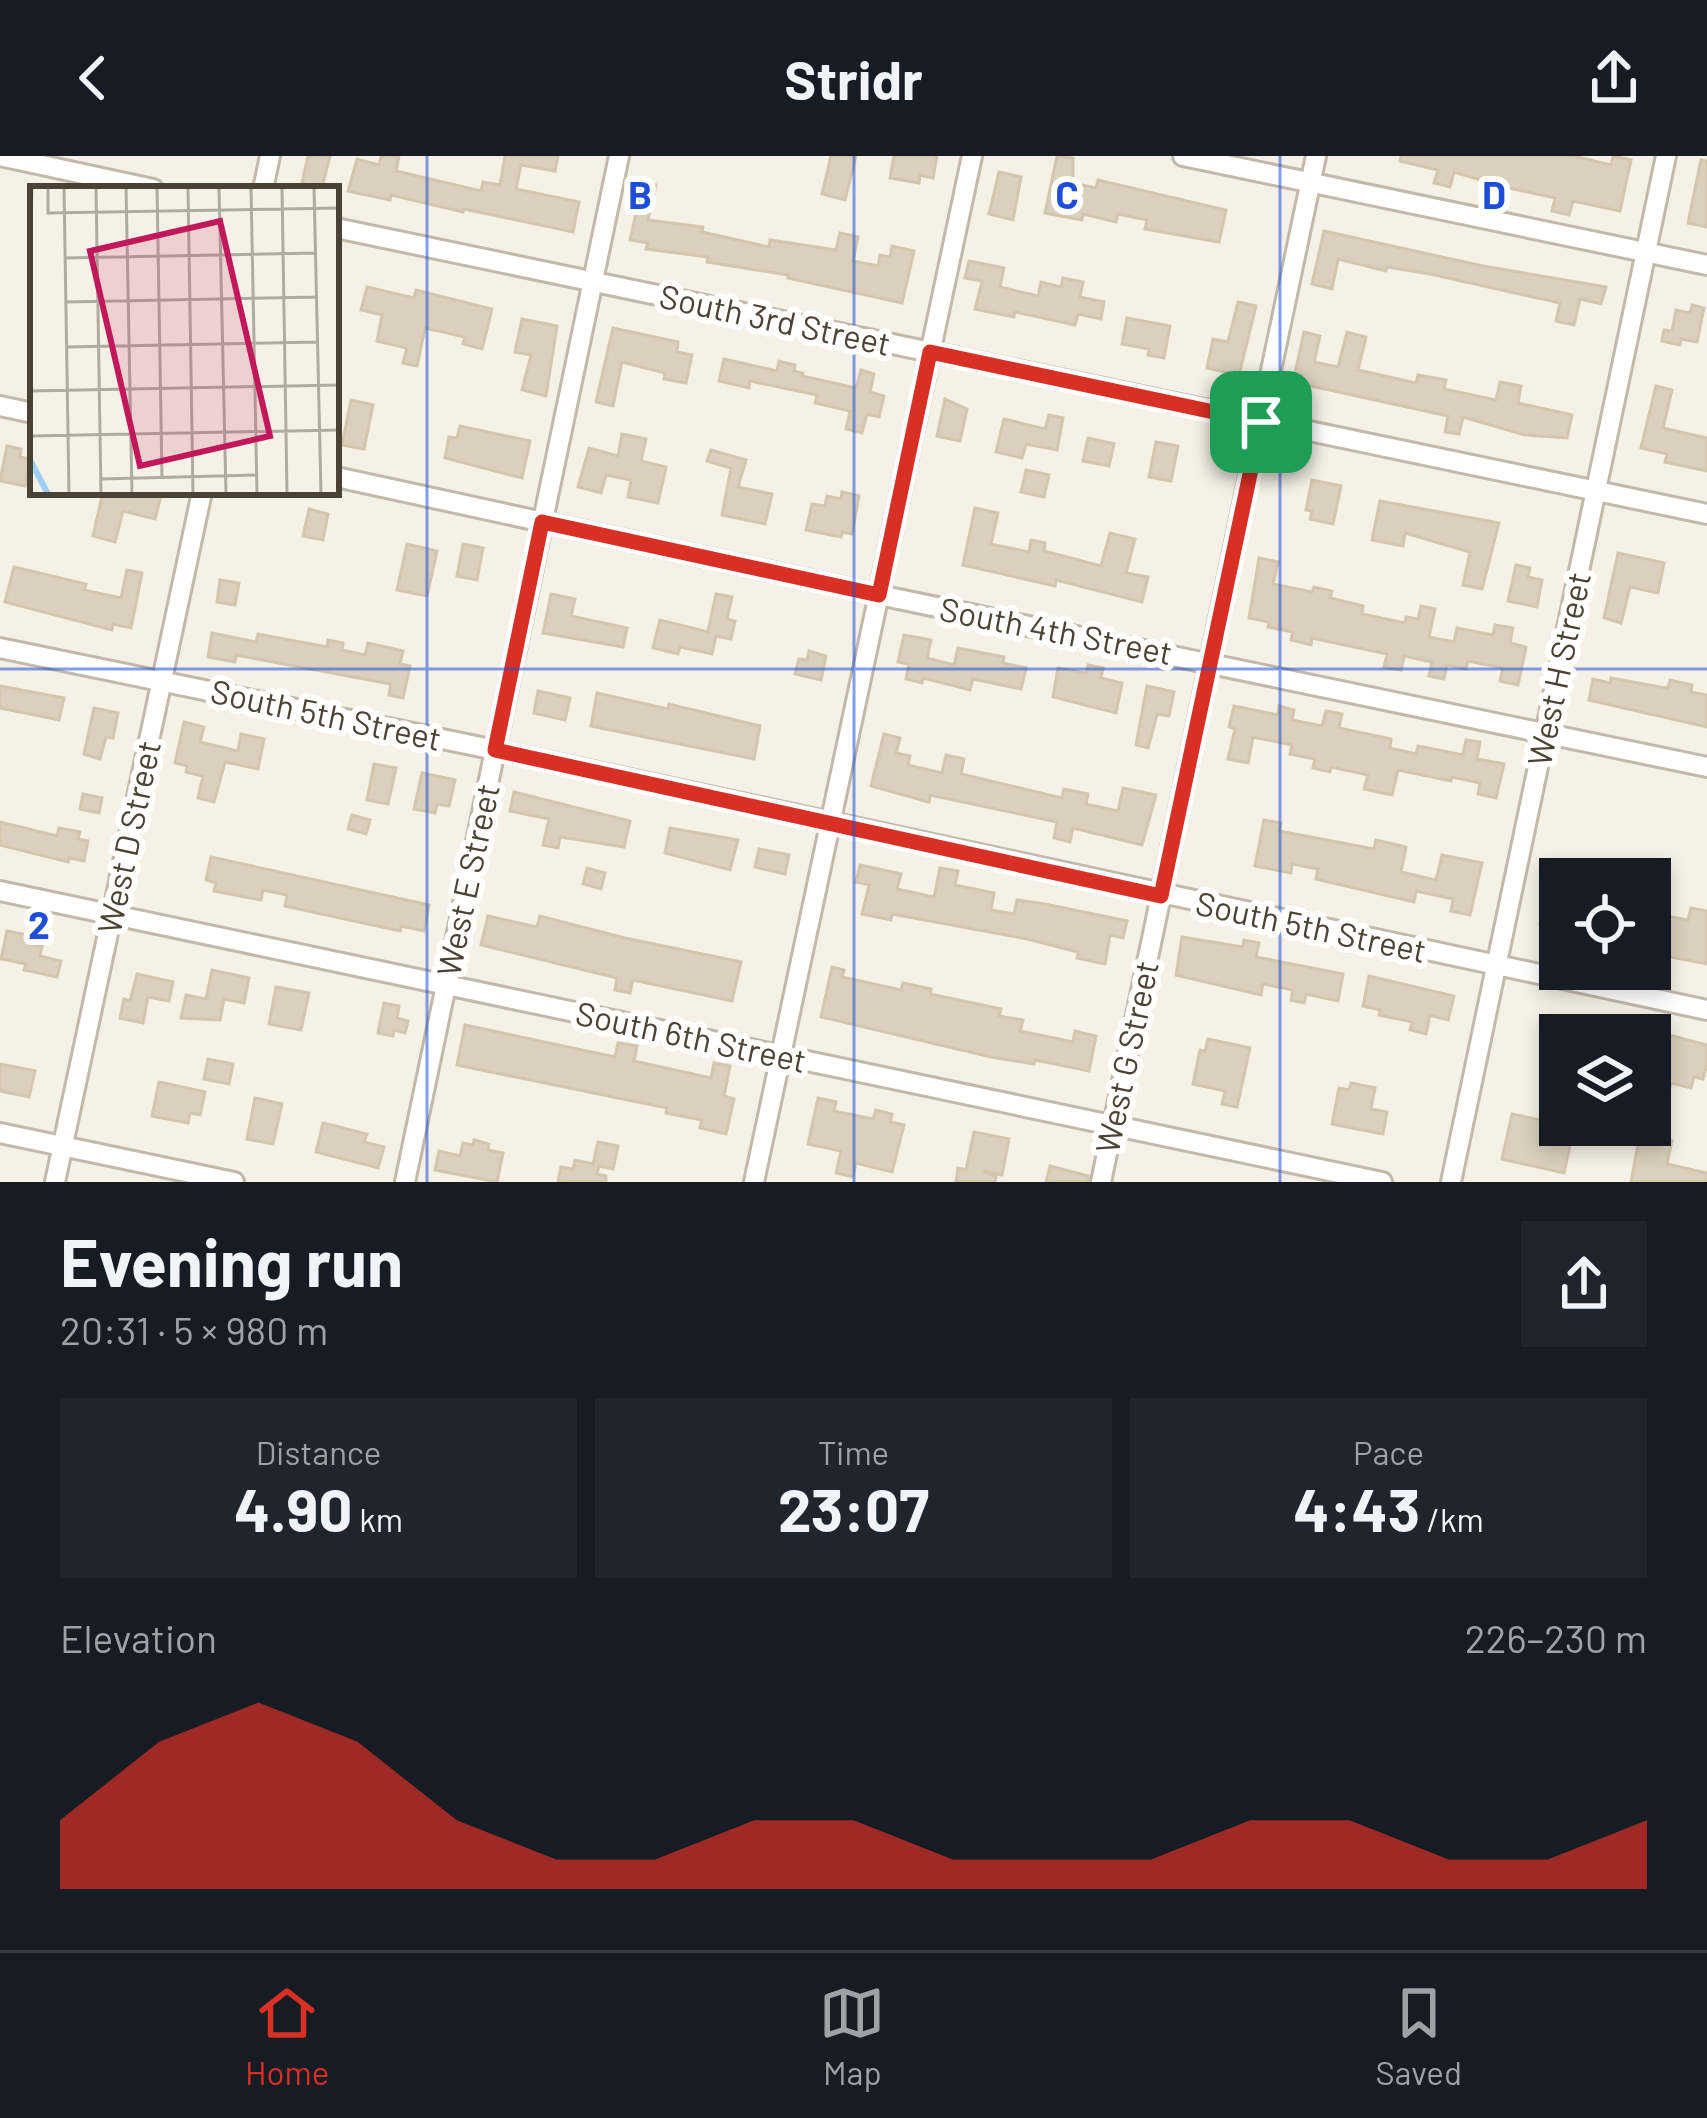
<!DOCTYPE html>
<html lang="en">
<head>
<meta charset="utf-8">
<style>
	:root { --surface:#171b24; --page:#20242c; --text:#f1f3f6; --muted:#9ea1a6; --line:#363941; --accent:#d93025 }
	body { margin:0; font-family:Barlow,sans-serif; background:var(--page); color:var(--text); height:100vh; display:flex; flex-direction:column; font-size:45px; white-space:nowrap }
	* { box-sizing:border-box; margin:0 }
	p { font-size:39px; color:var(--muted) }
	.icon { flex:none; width:66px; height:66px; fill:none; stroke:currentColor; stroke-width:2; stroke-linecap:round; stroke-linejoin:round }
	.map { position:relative; height:1026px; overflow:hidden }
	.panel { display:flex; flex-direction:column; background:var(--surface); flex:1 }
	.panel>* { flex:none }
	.buttons { position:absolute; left:1539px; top:702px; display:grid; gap:24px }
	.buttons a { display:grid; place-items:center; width:132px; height:132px; border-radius:0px; background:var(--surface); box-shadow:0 6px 18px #0003; font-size:60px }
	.pin { position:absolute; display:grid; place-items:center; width:102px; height:102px; color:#fff; margin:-51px; border-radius:24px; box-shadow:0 6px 18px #0006 }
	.round { display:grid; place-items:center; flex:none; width:126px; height:126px; border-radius:0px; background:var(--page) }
	.overview { display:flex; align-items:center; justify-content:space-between; height:204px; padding:0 60px }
	h1 { font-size:66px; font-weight:700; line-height:90px }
	.metrics { display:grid; grid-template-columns:repeat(3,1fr); gap:18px; height:204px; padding:12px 60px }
	.metrics div { display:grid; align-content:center; border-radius:0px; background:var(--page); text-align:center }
	.metrics b { font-size:60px; font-weight:700 }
	.metrics small { font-size:33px; font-weight:400 }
	.metrics p { font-size:33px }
	.chart { height:336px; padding:24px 60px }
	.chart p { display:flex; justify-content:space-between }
	.chart svg { width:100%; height:216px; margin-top:12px; fill:var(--accent); opacity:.7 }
	header { display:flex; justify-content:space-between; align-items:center; height:156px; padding:0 60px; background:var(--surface); font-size:54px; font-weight:700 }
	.tab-bar { display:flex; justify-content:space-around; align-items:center; height:168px; border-top:3px solid var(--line); background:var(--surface); font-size:33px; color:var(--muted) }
	.tab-bar a { display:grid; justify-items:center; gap:6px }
	.tab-bar .current { color:var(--accent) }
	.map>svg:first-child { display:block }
	.building { fill:#dbd0bd; stroke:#d4c6ad; stroke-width:3 }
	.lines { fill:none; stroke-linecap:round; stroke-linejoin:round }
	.street-casing { stroke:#c2b9a8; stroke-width:24 }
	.street { stroke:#fff; stroke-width:18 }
	.route-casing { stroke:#fff; stroke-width:24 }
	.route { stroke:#d93025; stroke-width:15 }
	.grid { fill:none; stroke:#1d4ed8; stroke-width:3; stroke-opacity:0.55 }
	.labels { text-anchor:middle; stroke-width:12; stroke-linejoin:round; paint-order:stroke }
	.street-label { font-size:33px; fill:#494235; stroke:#fff }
	.inset-river { fill:none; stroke:#9cd0f8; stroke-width:6 }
	.inset-road { fill:none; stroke:#b0ab9f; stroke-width:3 }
	.view { fill:#c2185b; fill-opacity:0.15; stroke:#c2185b; stroke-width:6 }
	.inset-edge { fill:none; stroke:#494235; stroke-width:6 }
	.grid-label { font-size:39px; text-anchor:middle; font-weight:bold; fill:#1d4ed8; stroke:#fff; stroke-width:12; stroke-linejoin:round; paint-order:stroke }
</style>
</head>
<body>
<header><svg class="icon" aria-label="back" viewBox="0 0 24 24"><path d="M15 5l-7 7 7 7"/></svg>Stridr<svg class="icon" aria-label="share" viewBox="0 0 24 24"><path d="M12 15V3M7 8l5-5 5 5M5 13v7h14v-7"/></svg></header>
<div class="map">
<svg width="1707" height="1026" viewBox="0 0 1707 1026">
	<rect width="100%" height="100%" fill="#f5f1e6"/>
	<path class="building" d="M308,0H330L322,31L302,27Z
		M381,0H399L396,15L481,35L483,26L500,29L505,0H558L555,15L521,9L516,33L579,46L573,76L464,53L463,56L391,39L390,44L348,35L357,3L379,9Z
		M831,0H856L845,44L822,38Z
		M894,0H937L933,22L920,19L919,27L890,22Z
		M1057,0L1073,2V27L1096,32L1098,24L1226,54L1219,86L1145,73L1147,64L1118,58L1116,66L1083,58L1082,64L1045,57Z
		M1401,0H1574L1611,9L1613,0L1631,4L1620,55L1573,45L1569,59L1552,55L1555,42L1500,30L1497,43L1480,39L1484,25L1454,16L1450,31L1434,27L1438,14L1400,5Z
		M1701,4L1707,5V71L1688,67Z
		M999,16L1021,21L1013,64L989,58Z
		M643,27L656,29L648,64L703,71L702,76L769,91L770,84L836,94L840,77L858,81L853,105L878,110L880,99L890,101L892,90L914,95L902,147L788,122V119L707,106L708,101L646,93L648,87L630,84Z
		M1324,75L1483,110L1606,131L1601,148L1580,143L1574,169L1556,165L1560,147L1430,118L1387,111L1386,115L1338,103L1332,133L1312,128Z
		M969,105L1004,112L1000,131L1038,140L1041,126L1061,131L1063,122L1083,126L1080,141L1104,146L1101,163L1078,158L1075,169L1015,156L1014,161L975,153L982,125L965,122Z
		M367,131L414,142L416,134L492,153L482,193L463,188L465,181L425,172L417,210L403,207L407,192L377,185L382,159L361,154Z
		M1238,146L1256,150L1239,219L1207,212L1213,183L1228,186Z
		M1692,149L1704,152L1697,186L1681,183L1680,189L1662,185L1664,174L1672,175L1676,154L1690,157Z
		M1127,162L1170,170L1164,202L1148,199L1149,193L1122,188Z
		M522,163L557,170L546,240L522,234L531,199L515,196Z
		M613,172L678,186L677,196L692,199L686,227L664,223L665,217L622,206L613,250L596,246Z
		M1304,176L1320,180L1314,206L1338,211L1347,176L1366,181L1358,214L1416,227L1418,219L1446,224L1444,233L1496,244L1500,226L1521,230L1518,247L1572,259L1567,282L1525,279L1463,261L1459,278L1445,276L1448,260L1293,226Z
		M724,203L777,215L779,205L795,209L794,215L803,217L802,220L856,232L861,214L874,218L870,236L884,240L879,261L867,258L862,277L846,273L850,255L815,247L817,239L750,225L749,232L719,225Z
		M1656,230L1672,234L1663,272L1707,282V315L1665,306L1667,298L1641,292Z
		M945,243L967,253L960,285L937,280Z
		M351,244L373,249L364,293L342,289Z
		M1049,259L1063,262L1057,294L1026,288L1022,302L996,296L1004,263L1045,273Z
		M460,270L530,285L522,322L445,302L449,281L457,282Z
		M622,278L646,283L641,305L666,311L658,347L628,341L631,324L606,319L601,337L578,331L589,292L618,300Z
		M1088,282L1114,288L1109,310L1083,305Z
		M1156,286L1178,290L1171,325L1149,321Z
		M7,290L21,293L20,301L30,303L25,330L0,325Z
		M711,294L746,304L738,331L772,338L765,368L722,359L731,312L707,305Z
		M1026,314L1049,319L1044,341L1021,336Z
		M1312,324L1341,330L1333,368L1310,363L1312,355L1306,354Z
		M103,336H162L155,363L123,355L115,386L93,380Z
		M842,336L859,340L852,378L842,376L841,381L806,374L812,348L825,350L827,340L841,343Z
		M1380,345L1499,367L1482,433L1463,429L1470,396L1405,377L1403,390L1372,384Z
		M975,352L998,357L991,388L1029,396L1031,384L1045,387L1044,395L1101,410L1110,377L1135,383L1126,417L1148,421L1142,446L1056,424L1055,430L963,409Z
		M309,353L328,358L323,384L303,380Z
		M407,388L437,395L427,440L397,434Z
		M463,388L483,392L477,424L457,420Z
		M1618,397L1664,407L1658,437L1630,431L1621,467L1604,462Z
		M1259,402L1278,406L1273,428L1312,436L1314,431L1332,435L1330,442L1363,450L1362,458L1405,467L1406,461L1418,463L1421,450L1435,453L1429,481L1454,486L1457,472L1493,479L1495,469L1513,472L1510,487L1526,491L1518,529L1500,525L1503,512L1468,505L1466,513L1447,509L1444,523L1429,520L1432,506L1404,500L1401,514L1384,511L1387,498L1312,482L1311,489L1291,484L1293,476L1268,471L1269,466L1249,462Z
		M1516,409L1530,412L1528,421L1542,424L1537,451L1508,445Z
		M14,411L86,428L84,434L121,442L127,414L142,417L131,472L113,468L112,474L5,446Z
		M220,424L239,427L235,449L217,446Z
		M551,438L575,443L571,460L627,472L623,491L543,477Z
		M716,438L732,441L727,463L735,465L731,483L716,480L712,498L680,491L678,498L653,492L660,464L708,476Z
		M212,477L256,486L258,478L327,491L328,484L343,487L342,494L365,499L368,487L403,495L400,508L410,510L403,542L389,539L391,528L236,499L235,506L208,501Z
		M904,479L931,484L927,502L954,509L958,492L1004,501L1003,507L1026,512L1021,533L973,523L970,534L923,522L922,527L906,523L909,508L898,506Z
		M809,495L826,500L821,524L795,518L799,503L807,504Z
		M1088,509L1103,512L1101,522L1122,527L1116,557L1053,541L1058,512L1086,517Z
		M1611,522L1660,531L1668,532L1670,524L1692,529L1691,536L1707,539V571L1589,544L1593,523L1610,527Z
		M0,530L64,542L59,564L0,552Z
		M1147,530L1174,536L1169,560L1157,558L1148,592L1136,589Z
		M538,535L570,542L565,564L534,557Z
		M597,537L668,553L669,548L760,570L754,603L591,570Z
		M1234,550L1278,559L1279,550L1294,554L1292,564L1322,570L1326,555L1342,558L1339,572L1391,583L1390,592L1416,598L1418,590L1463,599L1466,584L1480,586L1477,603L1504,608L1496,642L1478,638L1480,627L1452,621L1451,625L1398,614L1392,639L1364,633L1368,619L1331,611L1330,616L1313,612L1315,603L1290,598L1292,589L1253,581L1248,607L1228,603L1235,573L1229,571Z
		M94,552L118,557L113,582L106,581L100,603L84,598Z
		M184,566L204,571L200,586L238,595L241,578L264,583L258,613L225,606L214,646L198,642L203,620L186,616L187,610L175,607Z
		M884,578L900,582L896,597L910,600L908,609L942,617L946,599L964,603L961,618L1062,642L1064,633L1088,638L1086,648L1118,655L1123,632L1156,639L1142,689L1073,672L1070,686L1054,682L1057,666L930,639L929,646L871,630Z
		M374,608L396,612L388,648L367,644Z
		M422,617L455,624L449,650L437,648L435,657L414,653Z
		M514,636L630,665L624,691L560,681L558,692L543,689L549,663L510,655Z
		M83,638L102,642L99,657L80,653Z
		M352,659L370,664L366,678L348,673Z
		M1264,664L1281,667L1279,675L1374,693L1376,684L1406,691L1401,716L1436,724L1442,699L1482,707L1470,759L1451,755L1453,743L1416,735L1414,746L1316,723L1318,713L1292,708L1291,717L1255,710Z
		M0,666L57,680L59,672L80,676L78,683L88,685L84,705L69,702L68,706L0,689Z
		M670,672L738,684L730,714L665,697Z
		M759,693L789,699L785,718L755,711Z
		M211,701L429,749L424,775L401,770L400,775L285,750L287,739L263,734L261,744L214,735L216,727L206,724Z
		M1556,706H1560V773L1540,768Z
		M860,709L901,718L897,733L934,741L940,712L958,715L955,729L994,737L991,754L1014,758L1017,744L1045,748L1127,765L1123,782L1110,779L1105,808L1077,802L1078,796L1027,783L892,758L891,764L862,758L869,729L856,726Z
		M587,712L605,717L601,733L583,728Z
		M1650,742L1664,745L1661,759L1688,764L1691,752L1707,755V808L1650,797Z
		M488,760L537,771L540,760L625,782L741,806L732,845L633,824L630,837L615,834L617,822L481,789Z
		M7,775L31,780L29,788L42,790L40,800L61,805L57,821L24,814L26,808L1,803Z
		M1182,781L1243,791L1244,784L1259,787L1256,801L1343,818L1338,845L1306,838L1304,847L1291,844L1293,834L1263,828L1261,839L1176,819Z
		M832,811L844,814L842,821L901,834L903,827L931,833L930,838L1001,853L999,860L1023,864L1020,875L1073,886L1075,875L1096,880L1089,915L1035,904L1034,908L991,901L821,861Z
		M212,814L249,822L244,847L224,843L220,864L181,862L186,839L206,843Z
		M137,818L173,826L169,845L148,841L143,867L120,862L124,843L130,845Z
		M1369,820L1454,840L1448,864L1430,859L1426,878L1410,874L1412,866L1379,859L1380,854L1363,850Z
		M276,831L309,837L301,874L269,868Z
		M384,847L399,850L397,862L408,865L405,877L394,874L393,880L378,877Z
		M465,869L615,901L618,887L637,890L634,905L711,922L714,907L730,910L724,940L734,943L726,978L700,972L702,964L666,957L667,952L457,909Z
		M1669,879L1707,889V908L1703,923L1694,921L1691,932L1671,927L1665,954L1650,951V933L1652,924L1658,925Z
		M1208,883L1250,892L1237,951L1222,948L1225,935L1193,928L1200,894L1205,895Z
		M208,903L233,908L229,928L204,923Z
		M0,908L35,915L29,941L0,935Z
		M159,926L205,936L200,959L190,957L188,967L152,960Z
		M1351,927L1375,932L1371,953L1387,956L1383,978L1332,968L1339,932L1349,934Z
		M255,942L282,948L273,988L247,983Z
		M818,942L836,946L834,955L873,963L876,954L892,958L890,966L904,969L892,1016L856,1007L853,1021L836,1017L841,995L808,988Z
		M1512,958L1574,971L1564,1017L1502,1003Z
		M323,967L367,978L364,986L384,991L378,1012L316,996Z
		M974,976L1009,983L1002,1019L983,1015L996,1020L995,1026H956L958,1012L966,1014Z
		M1640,978L1672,985L1667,1008L1707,1017V1026H1631Z
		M474,984L489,988L488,994L503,997L497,1026L435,1014L439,995L460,1000L463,987L473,989Z
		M598,986L618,990L613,1013L599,1010L597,1018L606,1020V1026H558L561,1011L573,1013L575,1004L593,1008Z
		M1050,1010L1088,1020V1026H1046Z"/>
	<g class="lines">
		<g class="street-casing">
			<path id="street" d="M0,0L153,33
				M1183,0L1707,109
				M263,33L270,0
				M336,72L1707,358
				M0,250L33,257
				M336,321L879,439L1707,611
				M0,492L481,591L1707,854
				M0,735L1382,1026
				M0,977L234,1026
				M55,1026L202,336
				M405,1026L619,0
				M754,1026L972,0
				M1101,1026L1316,0
				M1451,1026L1666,0"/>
		</g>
		<use href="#street" class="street"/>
	</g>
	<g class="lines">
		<g class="route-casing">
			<path id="route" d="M930,196L1261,266L1161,740L495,594L542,366L879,439Z"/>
		</g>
		<use href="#route" class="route"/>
	</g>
	<path class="grid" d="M427,0V1026M854,0V1026M1280,0V1026M0,513H1707"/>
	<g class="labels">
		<g class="street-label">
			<text transform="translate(775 164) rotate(12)" y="12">South 3rd Street</text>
			<text transform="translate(1056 475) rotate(11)" y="12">South 4th Street</text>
			<text transform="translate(1559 513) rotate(-78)" y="12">West H Street</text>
			<text transform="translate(326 559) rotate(12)" y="12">South 5th Street</text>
			<text transform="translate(129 681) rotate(-78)" y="12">West D Street</text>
			<text transform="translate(468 724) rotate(-78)" y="12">West E Street</text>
			<text transform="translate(1311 771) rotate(12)" y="12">South 5th Street</text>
			<text transform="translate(691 881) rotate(12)" y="12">South 6th Street</text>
			<text transform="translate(1127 901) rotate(-78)" y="12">West G Street</text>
		</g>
	</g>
	<g transform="translate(30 30)">
		<rect width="309" height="309" fill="#f5f1e6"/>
		<path class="inset-river" d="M0,274L18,308"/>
		<path class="inset-road" d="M18,1V27L309,22M34,1L39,308M66,1L71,308M96,1L102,308M127,1L132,291M158,1L163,308M189,1L196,308M221,1L227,308M252,1L257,308M284,1L291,308M35,72L286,67M0,75L2,1M36,116L287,111M37,161L288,156M0,205L309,199M0,250L309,244M71,293L227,289"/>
		<path class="view" d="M190,35L240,250L110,280L60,65Z"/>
		<rect width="309" height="309" class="inset-edge"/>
	</g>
	<g class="grid-label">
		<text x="640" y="53">B</text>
		<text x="1067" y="53">C</text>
		<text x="1494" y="53">D</text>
		<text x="39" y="783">2</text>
	</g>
</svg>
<div class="buttons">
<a><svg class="icon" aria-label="locate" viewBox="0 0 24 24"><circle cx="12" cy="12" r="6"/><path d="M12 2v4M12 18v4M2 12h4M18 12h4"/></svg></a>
<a><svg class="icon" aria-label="layers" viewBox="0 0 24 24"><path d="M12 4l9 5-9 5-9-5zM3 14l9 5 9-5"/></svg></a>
</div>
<div class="pin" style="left:1261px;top:266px;background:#1e9e55"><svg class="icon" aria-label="arrive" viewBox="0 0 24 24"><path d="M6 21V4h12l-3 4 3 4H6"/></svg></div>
</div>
<section class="panel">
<div class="overview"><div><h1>Evening run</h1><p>20:31 · 5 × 980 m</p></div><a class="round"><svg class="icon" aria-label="share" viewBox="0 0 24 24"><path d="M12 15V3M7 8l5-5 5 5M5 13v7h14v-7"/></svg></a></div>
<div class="metrics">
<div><p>Distance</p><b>4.90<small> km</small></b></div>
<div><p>Time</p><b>23:07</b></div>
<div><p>Pace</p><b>4:43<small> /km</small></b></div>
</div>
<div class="chart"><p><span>Elevation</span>226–230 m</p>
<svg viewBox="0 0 160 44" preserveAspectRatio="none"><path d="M0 44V30L10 14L20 6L30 14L40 30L50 38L60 38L70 30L80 30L90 38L100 38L110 38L120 30L130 30L140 38L150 38L160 30V44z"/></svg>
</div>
</section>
<nav class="tab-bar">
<a class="current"><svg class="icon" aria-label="home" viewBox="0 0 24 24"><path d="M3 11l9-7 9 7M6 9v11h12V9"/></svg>Home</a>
<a><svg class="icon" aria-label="map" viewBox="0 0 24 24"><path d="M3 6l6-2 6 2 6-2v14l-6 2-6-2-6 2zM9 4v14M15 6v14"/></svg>Map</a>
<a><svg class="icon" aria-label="saved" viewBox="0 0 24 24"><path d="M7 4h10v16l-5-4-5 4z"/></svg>Saved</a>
</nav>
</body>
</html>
